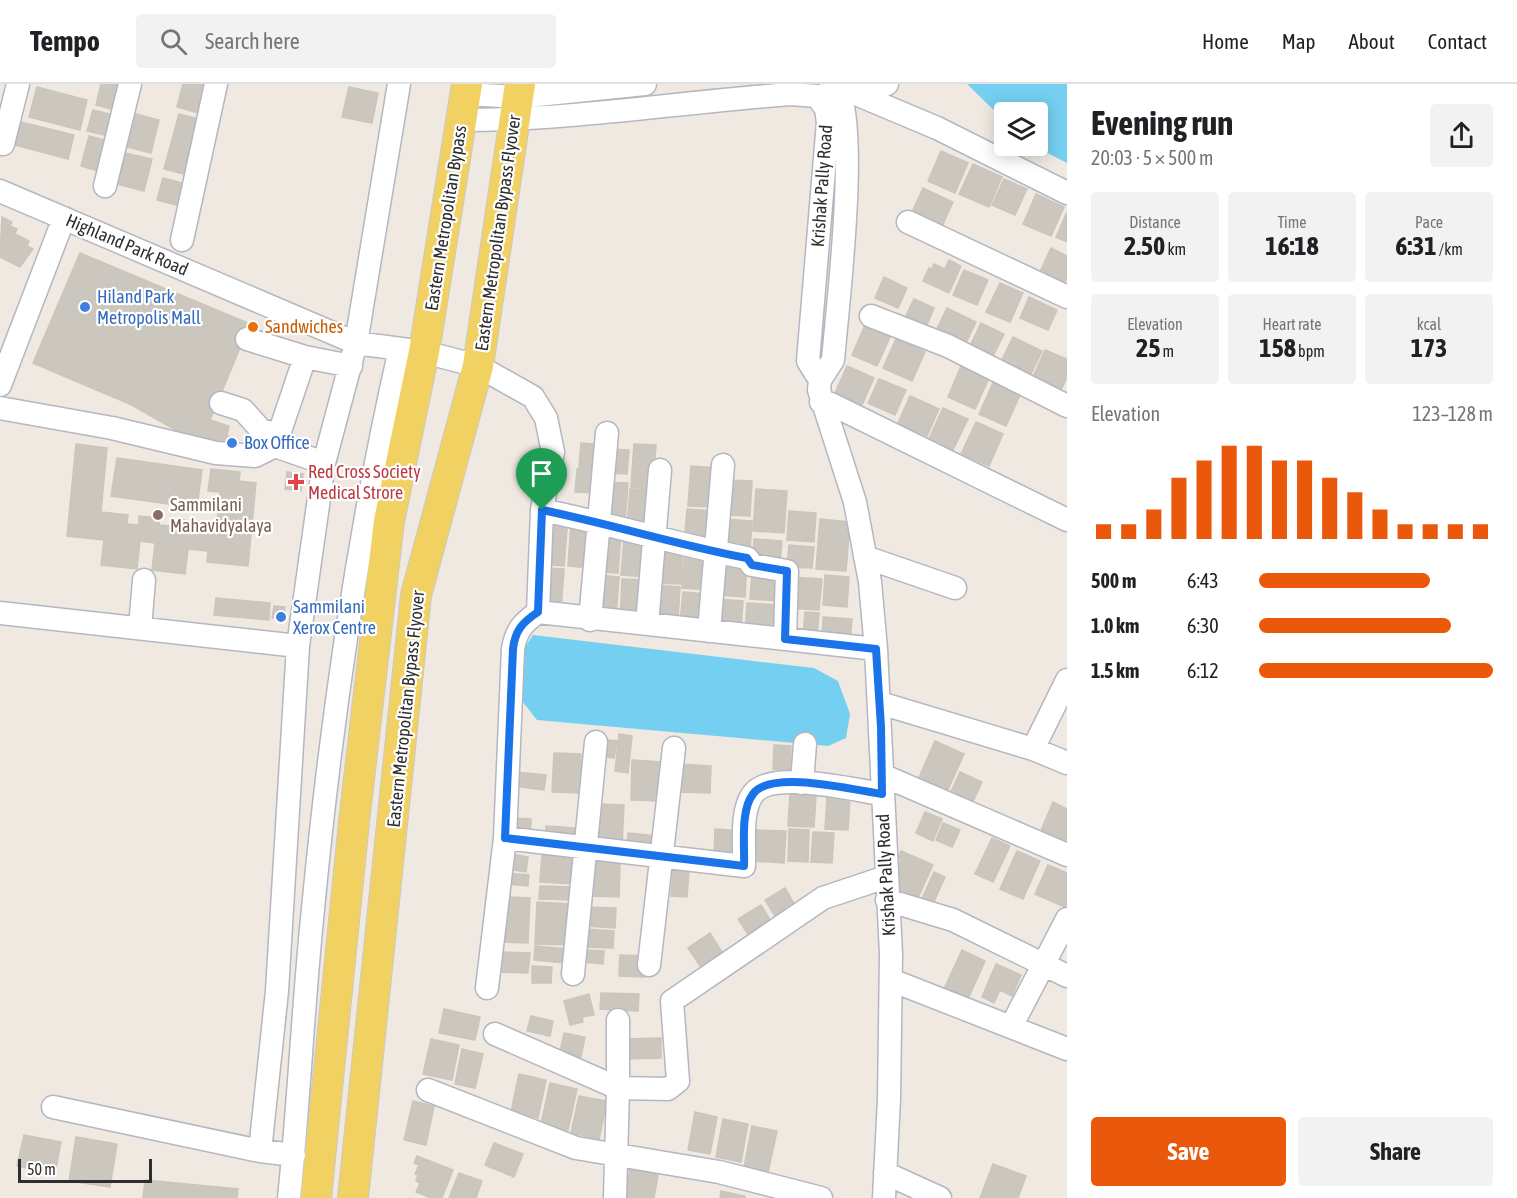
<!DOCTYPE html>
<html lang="en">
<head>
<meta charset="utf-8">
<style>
	:root { --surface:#fff; --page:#f2f2f2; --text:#202124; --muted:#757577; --line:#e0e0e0; --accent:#ea580c }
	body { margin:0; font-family:"Asap Condensed",sans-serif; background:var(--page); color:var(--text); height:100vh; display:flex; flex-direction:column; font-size:22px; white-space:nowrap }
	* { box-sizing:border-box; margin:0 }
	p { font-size:20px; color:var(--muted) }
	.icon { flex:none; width:33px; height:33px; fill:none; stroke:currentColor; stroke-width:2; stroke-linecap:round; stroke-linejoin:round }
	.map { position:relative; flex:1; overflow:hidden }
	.sheet { display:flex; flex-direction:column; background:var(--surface); width:450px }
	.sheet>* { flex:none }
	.tools { position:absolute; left:994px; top:18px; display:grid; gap:12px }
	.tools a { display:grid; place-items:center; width:54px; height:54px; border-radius:6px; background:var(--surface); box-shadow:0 3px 15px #0003; font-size:30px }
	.scale { position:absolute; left:18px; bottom:15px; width:134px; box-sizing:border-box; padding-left:6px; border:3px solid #2e2e2e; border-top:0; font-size:16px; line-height:21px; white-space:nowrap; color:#2e2e2e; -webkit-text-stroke:4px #fff; paint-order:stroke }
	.pin { position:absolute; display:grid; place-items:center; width:51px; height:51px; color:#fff; margin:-62px -26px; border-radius:50% 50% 50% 0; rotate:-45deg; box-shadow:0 0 6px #0007 }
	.pin .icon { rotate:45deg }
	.round { display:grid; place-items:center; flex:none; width:63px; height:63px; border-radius:6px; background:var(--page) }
	.head { display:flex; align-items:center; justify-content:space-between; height:102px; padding:0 24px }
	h1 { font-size:33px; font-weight:700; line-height:45px }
	.stats { display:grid; grid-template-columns:repeat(3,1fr); gap:9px; height:102px; padding:6px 24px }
	.stats div { display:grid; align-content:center; border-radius:6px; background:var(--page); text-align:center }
	.stats b { font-size:26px; font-weight:700 }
	.stats small { font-size:16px; font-weight:400 }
	.stats p { font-size:16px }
	.chart { height:168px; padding:12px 24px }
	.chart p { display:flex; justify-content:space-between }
	.chart svg { width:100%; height:108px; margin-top:6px; stroke:var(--accent); stroke-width:6 }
	.action { display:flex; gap:12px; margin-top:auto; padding:12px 24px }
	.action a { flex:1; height:69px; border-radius:6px; background:var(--accent); color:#fff; font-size:24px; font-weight:700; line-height:69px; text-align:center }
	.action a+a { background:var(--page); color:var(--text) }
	ul { padding:0 24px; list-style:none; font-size:20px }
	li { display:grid; grid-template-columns:96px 72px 1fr; align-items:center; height:45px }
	li i { height:15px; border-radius:8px; background:var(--accent) }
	header { display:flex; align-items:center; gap:36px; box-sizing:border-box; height:84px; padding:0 30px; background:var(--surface); border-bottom:2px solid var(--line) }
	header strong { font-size:28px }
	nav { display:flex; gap:33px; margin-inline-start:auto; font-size:21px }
	.search { width:420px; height:54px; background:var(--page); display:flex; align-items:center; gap:15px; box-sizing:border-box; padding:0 21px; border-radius:6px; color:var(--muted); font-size:22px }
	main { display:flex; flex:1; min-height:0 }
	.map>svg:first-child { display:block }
	.water { fill:#75cff0 }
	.building { fill:#cbc7bf; stroke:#cbc5ba; stroke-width:1.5 }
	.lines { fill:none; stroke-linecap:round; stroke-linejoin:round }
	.minor-casing { stroke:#b4b7c1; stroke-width:25 }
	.major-casing { stroke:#c9c9c9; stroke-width:32 }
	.minor { stroke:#fff; stroke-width:22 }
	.major { stroke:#f2d163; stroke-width:30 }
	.route-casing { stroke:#fff; stroke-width:12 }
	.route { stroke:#1a73e8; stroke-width:8 }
	.shop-dot { fill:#3f7fe0; stroke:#fff; stroke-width:2 }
	.food-dot { fill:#e8710a; stroke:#fff; stroke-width:2 }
	.health-dot { fill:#e0444e; stroke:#fff; stroke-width:2 }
	.education-dot { fill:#8d6e63; stroke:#fff; stroke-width:2 }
	.labels { text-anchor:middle; stroke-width:4.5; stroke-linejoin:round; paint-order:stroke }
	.street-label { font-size:18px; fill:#2e2e2e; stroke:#fff }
	.shop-label { font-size:18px; fill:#366cbe; stroke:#fff; text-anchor:start }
	.food-label { font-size:18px; fill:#c56008; stroke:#fff; text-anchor:start }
	.health-label { font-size:18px; fill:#be3a42; stroke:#fff; text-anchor:start }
	.education-label { font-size:18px; fill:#785e54; stroke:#fff; text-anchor:start }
</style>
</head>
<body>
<header>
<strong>Tempo</strong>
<div class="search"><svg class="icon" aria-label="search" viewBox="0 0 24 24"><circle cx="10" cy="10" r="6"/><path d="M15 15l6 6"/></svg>Search here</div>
<nav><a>Home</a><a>Map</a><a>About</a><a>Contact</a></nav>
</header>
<main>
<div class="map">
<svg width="1067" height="1114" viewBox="0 0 1067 1114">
	<rect width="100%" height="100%" fill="#efe9e1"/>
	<path class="water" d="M967,0H1067V79L1034,62H1038V28H1005V37Z
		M533,551L814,584L838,597L850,630L846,654L828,662L537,636L519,613L523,566Z"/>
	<path class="building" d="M101,0H126L119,27L96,21Z
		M183,0H214L206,31L177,23Z
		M37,3L87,16L80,46L29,33Z
		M349,3L378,9L372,39L342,33Z
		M93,26L118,32L113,53L87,47Z
		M136,30L159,36L151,69L127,63Z
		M179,30L206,37L192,92L164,85Z
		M21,38L74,51L68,75L15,61Z
		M89,52L113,58L105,89L81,82Z
		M941,67L968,79L955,109L928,97Z
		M125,69L152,75L144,107L117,100Z
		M973,80L1002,93L989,123L959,110Z
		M163,94L190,101L184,123L157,116Z
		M1004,95L1027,105L1015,131L992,121Z
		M923,104L953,118L939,149L909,135Z
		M1036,110L1064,123L1051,152L1023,140Z
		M1067,128V158L1056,153Z
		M2,133L12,138L10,142L17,145L15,150L29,157L27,162L33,165L20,183L0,173Z
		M1051,164L1067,172V194L1064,201L1039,190Z
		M80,169L250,240L210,336L229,342L227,352L235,354L232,367L191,355L132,321L33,279Z
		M949,176L961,182L949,209L923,197L929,184L932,185L934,180L945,185Z
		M964,186L988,196L977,221L953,211Z
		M884,193L907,204L898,224L875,214Z
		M1000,199L1023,209L1010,238L986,228Z
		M1029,213L1057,226L1048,246L1020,234Z
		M914,215L934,224L924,248L903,238Z
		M947,224L976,238L964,263L935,249Z
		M981,239L1004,250L991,276L968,266Z
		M865,241L890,253L877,282L852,271Z
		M1013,253L1042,267L1028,296L999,282Z
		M896,255L925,268L912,297L883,284Z
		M1045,266L1067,275V293L1061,306L1033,293Z
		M847,282L874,294L862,321L835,309Z
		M961,282L989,294L975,325L948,313Z
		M879,295L906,306L895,331L868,319Z
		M993,299L1020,311L1006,342L979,330Z
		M910,312L939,325L927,352L898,339Z
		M943,324L968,335L952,368L928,357Z
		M976,338L1003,350L989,382L961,370Z
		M581,359L602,361L600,385L579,384Z
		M76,360L107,364L101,428L128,431L127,440L139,441V432L160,434L159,441L172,442V435L217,439L220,408L208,407L211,385L240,388L239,397L256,399L248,482L207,478L208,467L188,465L185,490L152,486L155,459L140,457L137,485L101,481L104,456L67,452Z
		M634,360L656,361L653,405L631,403Z
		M609,365L629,366L627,390L607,389Z
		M117,374L202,386L197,424L111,412Z
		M691,382L719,384L716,423L688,422Z
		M577,385L599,386L597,409L575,408Z
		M287,388L303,390L301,407L285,405Z
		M726,396L752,397L750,432L723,431Z
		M606,398L628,399L625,438L603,436Z
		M630,405L654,406L651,444L627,442Z
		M756,405L787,407L784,449L753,447Z
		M687,425L713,427L711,462L684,461Z
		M789,427L816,429L814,458L787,456Z
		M546,433L568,434L564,482L542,480Z
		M722,435L752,437L750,467L720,465Z
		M820,435L850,438L846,487L816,485Z
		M571,438L595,440L591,484L568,482Z
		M600,449L621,450L618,489L597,488Z
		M624,454L650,456L647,493L621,491Z
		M754,455L782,457L780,479L753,477Z
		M789,461L814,463L812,484L787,483Z
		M657,462L683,464L681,500L655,499Z
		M685,468L711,470L709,506L682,504Z
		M722,477L747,479L745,513L719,511Z
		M544,484L564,485L561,526L541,525Z
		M752,487L779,489L778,517L750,515Z
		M597,491L619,493L616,533L594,531Z
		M825,491L849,493L847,523L823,521Z
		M790,493L822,495L819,526L788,524Z
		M622,495L648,496L645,538L620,536Z
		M653,501L680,503L678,535L651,533Z
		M683,508L707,510L704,541L680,539Z
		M216,514L270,519L269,536L214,531Z
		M717,515L743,517L741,546L715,544Z
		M747,519L779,521L777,551L745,549Z
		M274,522L285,523L284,536L272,534Z
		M805,528L819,529L817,555L803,554Z
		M823,533L852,535L850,557L822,555Z
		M619,650L632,652L628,689L615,687Z
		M599,655L617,657L614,674L597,672Z
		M935,657L964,670L946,710L917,698Z
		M774,661L791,662L790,686L773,685Z
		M554,669L581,670L579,709L552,708Z
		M632,676L661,678L659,717L631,716Z
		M678,680L711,682L710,709L677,708Z
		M514,688L546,691L544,706L513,702Z
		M960,688L982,698L971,722L949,712Z
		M790,710L816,711L814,743L788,742Z
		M827,713L850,714L848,746L825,745Z
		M1053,718L1067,725V769L1037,756Z
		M597,720L624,721L622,762L595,761Z
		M925,728L942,735L933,757L916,749Z
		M513,734L531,735L530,754L512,753Z
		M943,739L960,746L952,763L936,756Z
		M546,742L575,744L574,758L545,755Z
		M715,745L742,747L740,774L714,773Z
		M789,745L809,746L808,778L788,777Z
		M755,746L786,747L784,779L753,777Z
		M813,748L834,749L832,779L811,778Z
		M628,749L657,752L656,766L627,764Z
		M992,754L1010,762L993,798L975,790Z
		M901,767L933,781L916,818L891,806L899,786L896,785L901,775L898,774Z
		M1017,767L1040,777L1023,815L1000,805Z
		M511,770L528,773L526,788L508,785Z
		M542,771L577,773L575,800L540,798Z
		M592,777L620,778L619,813L590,812Z
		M1048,781L1067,789V824L1035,810Z
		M673,785L689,786L687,813L671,812Z
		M934,788L945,793L932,822L921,817Z
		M506,789L529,791L528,802L505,800Z
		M540,802L574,803V816L539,815Z
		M785,804L796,823L776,834L765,816Z
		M505,813L530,814L528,859L503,858Z
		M537,818L570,820L568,861L535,860Z
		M761,821L771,837L749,852L738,835Z
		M586,823L616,824L615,844L585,842Z
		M585,845L614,847L613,864L584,863Z
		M710,849L722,868L700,882L688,864Z
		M535,862L567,865L565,879L534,876Z
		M584,866L604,867L603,880L583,878Z
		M962,866L985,877L968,915L944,905Z
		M499,868L530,869L528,889L499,888Z
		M620,871L645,872L644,893L619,892Z
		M996,880L1021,891L1012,912L1000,906L994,919L982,913Z
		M532,882L552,883L551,899H532Z
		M601,909L639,910L638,927L600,925Z
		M589,910L594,931L582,933L583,938L570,941L564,917Z
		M444,925L480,933L475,956L439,949Z
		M531,932L553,937L550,952L527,947Z
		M564,949L585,953L581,973L560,968Z
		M661,954V974L626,975V955Z
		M431,955L459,961L452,996L423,990Z
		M462,965L483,970L475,1004L455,1000Z
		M519,990L546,996L538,1034L511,1028Z
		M550,999L577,1005L568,1046L541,1040Z
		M579,1012L607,1017L599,1055L571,1049Z
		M413,1017L434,1022L426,1061L404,1056Z
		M695,1028L717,1033L710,1070L688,1066Z
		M723,1035L748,1040L741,1078L716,1073Z
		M752,1042L777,1047L768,1088L744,1083Z
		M24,1051L61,1058L55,1090L17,1082Z
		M76,1053L117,1060L110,1103L69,1097Z
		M494,1059L523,1070L514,1093L485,1081Z
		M417,1072L453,1086L442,1114H431L416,1108L420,1099L416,1097L418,1091L415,1090L419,1081L414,1079Z
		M993,1080L1026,1092L1018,1114H980Z
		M630,1085L658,1091L654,1114H624Z
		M459,1089L482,1097L476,1114H449Z
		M145,1096L238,1105L237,1114H143Z
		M721,1107L745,1112V1114H720Z"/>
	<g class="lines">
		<g class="minor-casing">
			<path id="minor" d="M835,0C861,32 837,227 833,276L820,296L819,306L855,418L870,498L876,565L891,870L889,1015L884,1114
				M829,6L837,2L937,44L1067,109
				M466,10L518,13L645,0
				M860,11L887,0
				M461,36C572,36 681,18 791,10L817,12L826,25L828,38L808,277L820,296
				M3,60L18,0
				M105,102L130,0
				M0,107L356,259L424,268L478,282L533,313L546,334L553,368L542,426L538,528L876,565
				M908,138L1067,213
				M182,156L216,0
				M871,232L948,262L1067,322
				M247,255L305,273
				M0,301L64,134
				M821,318L831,320L1067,436
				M221,319L243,326L261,346L279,351
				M0,324L112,344L216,369L255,372L275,362
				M324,379L275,362L305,273L351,282
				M542,426C611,440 678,461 747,474L752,481L787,487L785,555
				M865,473L955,504
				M0,529L298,562
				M590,536L607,349
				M647,540L660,386
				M140,544L144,496
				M709,547L723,381
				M880,619L1033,665L1067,679
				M1033,665L1067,596
				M882,691L1067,771
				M802,699L805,660
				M505,754L744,782C745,762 740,727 753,710C771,685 854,706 882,710
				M887,816L953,836L1067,892
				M649,881L674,664
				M573,890L596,658
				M891,896L1067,965
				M487,904L505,754L513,565C516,546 523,539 538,528
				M618,936V1004L668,1005L678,997L672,917L823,814L886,793
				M1011,943L1067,835
				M495,950L618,1004L615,1114
				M428,1006L576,1064L719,1088L821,1114
				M53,1023L260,1067L294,1071
				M260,1067L277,907L298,562L324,379L356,259L399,0
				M885,1089L940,1114
				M289,1114C299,1018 303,921 313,825C331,637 358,449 400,265"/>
		</g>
		<g class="major-casing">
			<path id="major" d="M316,1114L354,738L389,437L424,268L467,0
				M353,1114L416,511L478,282L520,0"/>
		</g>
		<use href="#minor" class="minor"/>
		<use href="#major" class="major"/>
	</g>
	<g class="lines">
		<g class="route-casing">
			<path id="route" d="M542,426C611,440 678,461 747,474L752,481L787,487L785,555L876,565L881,643L882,710C854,706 771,685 753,710C740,727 745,762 744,782L505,754L513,565C515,546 523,538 538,528Z"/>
		</g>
		<use href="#route" class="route"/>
	</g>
	<g class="shop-dot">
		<circle cx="85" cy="223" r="6"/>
		<circle cx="232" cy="359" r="6"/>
		<circle cx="281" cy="533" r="6"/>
	</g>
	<circle class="food-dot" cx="253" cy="243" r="6"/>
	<path class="health-dot" d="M293 389h6v6h6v6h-6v6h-6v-6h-6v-6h6z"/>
	<circle class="education-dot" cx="158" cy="431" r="6"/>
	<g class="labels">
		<g class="street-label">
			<text transform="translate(822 102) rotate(-86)" y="6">Krishak Pally Road</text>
			<text transform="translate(446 134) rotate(-81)" y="6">Eastern Metropolitan Bypass</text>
			<text transform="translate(498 149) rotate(-82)" y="6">Eastern Metropolitan Bypass Flyover</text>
			<text transform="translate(127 161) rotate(23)" y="6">Highland Park Road</text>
			<text transform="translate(406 625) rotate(-84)" y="6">Eastern Metropolitan Bypass Flyover</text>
			<text transform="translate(886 791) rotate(-93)" y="6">Krishak Pally Road</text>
		</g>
		<g class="shop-label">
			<text x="97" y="219">Hiland Park<tspan x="97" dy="21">Metropolis Mall</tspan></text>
			<text x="244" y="365">Box Office</text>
			<text x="293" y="529">Sammilani<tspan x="293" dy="21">Xerox Centre</tspan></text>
		</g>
		<g class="food-label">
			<text x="265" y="249">Sandwiches</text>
		</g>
		<g class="health-label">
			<text x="308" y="394">Red Cross Society<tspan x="308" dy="21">Medical Strore</tspan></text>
		</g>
		<g class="education-label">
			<text x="170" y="427">Sammilani<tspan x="170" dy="21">Mahavidyalaya</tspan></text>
		</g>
	</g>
</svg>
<div class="tools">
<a><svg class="icon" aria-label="layers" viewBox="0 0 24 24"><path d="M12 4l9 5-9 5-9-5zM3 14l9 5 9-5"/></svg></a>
</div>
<div class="scale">50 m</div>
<div class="pin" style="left:542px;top:426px;background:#1e9e55"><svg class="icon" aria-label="arrive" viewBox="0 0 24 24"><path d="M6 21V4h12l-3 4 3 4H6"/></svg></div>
</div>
<section class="sheet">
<div class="head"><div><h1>Evening run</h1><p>20:03 · 5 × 500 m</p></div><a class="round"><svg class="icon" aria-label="share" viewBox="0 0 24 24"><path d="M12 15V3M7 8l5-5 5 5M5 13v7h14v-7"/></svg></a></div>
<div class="stats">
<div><p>Distance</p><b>2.50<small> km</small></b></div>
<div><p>Time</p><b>16:18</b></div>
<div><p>Pace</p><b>6:31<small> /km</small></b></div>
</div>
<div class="stats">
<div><p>Elevation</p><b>25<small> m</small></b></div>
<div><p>Heart rate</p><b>158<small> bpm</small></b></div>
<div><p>kcal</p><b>173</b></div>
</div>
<div class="chart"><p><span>Elevation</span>123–128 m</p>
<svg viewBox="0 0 160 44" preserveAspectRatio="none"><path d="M5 44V38M15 44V38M25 44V32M35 44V19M45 44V12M55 44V6M65 44V6M75 44V12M85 44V12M95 44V19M105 44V25M115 44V32M125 44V38M135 44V38M145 44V38M155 44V38"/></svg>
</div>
<ul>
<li><b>500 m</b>6:43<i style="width:73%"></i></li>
<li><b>1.0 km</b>6:30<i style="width:82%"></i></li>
<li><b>1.5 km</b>6:12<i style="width:100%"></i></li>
</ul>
<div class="action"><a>Save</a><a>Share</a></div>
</section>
</main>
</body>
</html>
